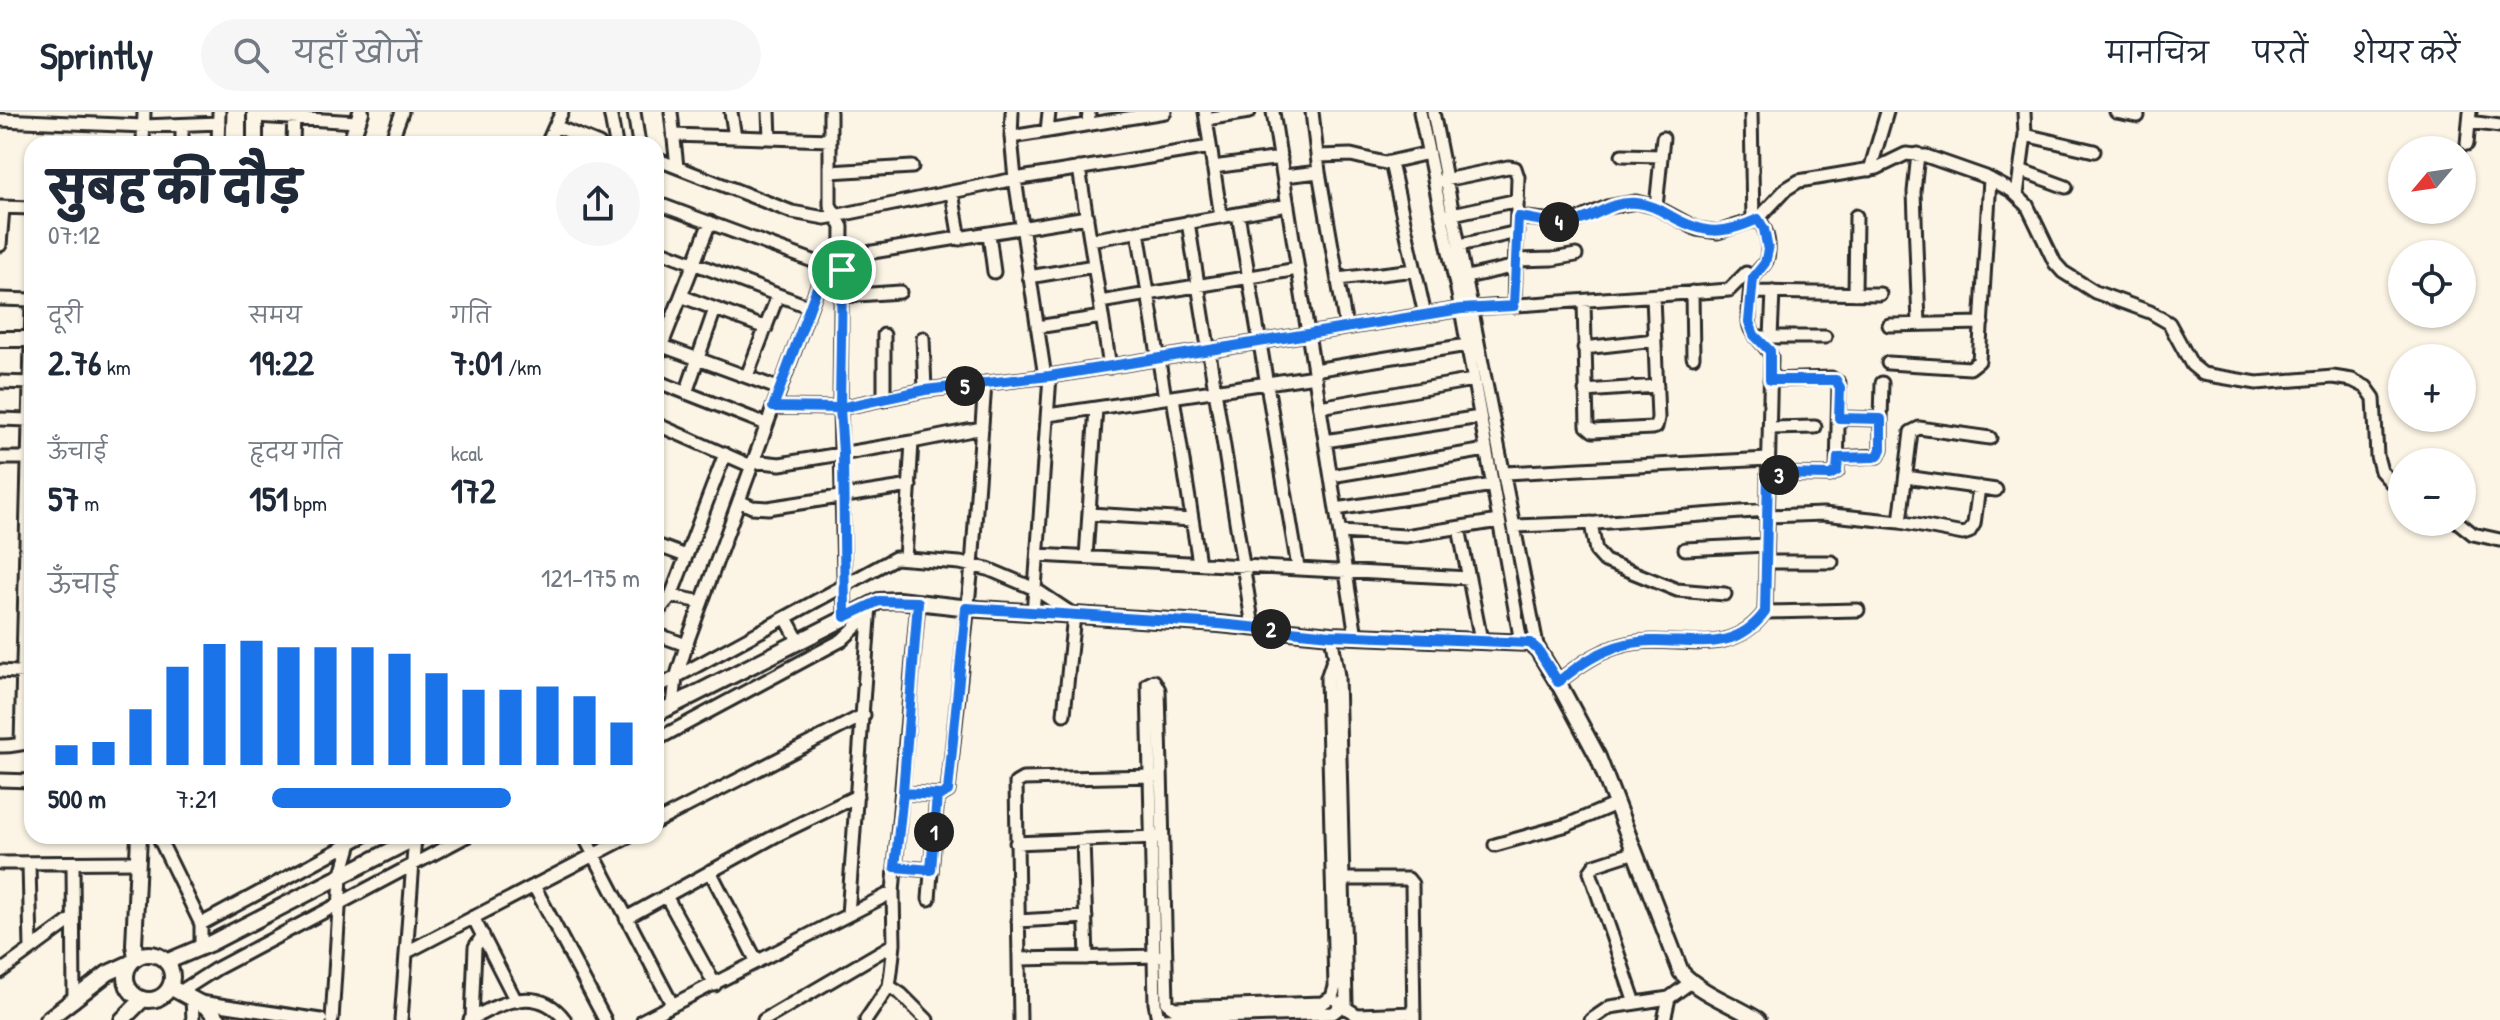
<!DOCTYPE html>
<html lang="hi">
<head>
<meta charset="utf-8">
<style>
	:root { --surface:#fff; --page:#f6f6f7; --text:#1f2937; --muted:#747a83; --line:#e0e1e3; --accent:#1a73e8 }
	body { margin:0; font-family:"Patrick Hand","Playpen Sans Deva",sans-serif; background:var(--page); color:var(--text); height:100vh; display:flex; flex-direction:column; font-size:30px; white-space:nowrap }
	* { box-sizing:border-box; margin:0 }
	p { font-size:26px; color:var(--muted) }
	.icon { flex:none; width:44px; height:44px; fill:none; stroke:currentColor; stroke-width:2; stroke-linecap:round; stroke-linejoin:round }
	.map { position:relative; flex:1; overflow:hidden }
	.panel { position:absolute; left:24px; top:24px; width:640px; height:708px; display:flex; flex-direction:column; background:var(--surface); border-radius:24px; box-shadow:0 2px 6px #0004 }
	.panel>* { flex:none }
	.needle { width:52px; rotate:241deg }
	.controls { position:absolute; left:2388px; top:24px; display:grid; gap:16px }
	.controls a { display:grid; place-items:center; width:88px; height:88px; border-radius:50%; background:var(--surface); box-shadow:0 2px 6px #0004; font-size:40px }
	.pin { position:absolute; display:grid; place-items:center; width:68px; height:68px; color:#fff; margin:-34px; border:4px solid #fff; border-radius:50%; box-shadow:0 2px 8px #0007 }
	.km { position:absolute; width:40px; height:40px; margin:-20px; border-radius:50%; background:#222; color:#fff; font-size:22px; line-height:40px; text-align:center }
	.round { display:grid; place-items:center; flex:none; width:84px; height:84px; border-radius:42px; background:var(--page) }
	.overview { display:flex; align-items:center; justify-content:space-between; height:136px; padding:0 24px }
	h1 { font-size:44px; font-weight:800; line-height:60px }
	.stats { display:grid; grid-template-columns:repeat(3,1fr); gap:12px; height:136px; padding:8px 24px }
	.stats div { display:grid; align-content:center }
	.stats b { font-size:34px; font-weight:800 }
	.stats small { font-size:22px; font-weight:400 }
	.stats p { font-size:22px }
	.chart { height:224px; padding:16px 24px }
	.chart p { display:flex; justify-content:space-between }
	.chart svg { width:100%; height:144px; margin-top:8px; stroke:var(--accent); stroke-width:6 }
	ul { padding:0 24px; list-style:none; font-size:26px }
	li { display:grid; grid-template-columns:128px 96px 1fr; align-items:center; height:60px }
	li i { height:20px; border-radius:10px; background:var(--accent) }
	header { display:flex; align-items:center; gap:48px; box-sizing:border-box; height:112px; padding:0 40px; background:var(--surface); border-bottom:2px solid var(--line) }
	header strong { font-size:38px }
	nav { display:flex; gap:44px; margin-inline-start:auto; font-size:28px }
	.search { width:560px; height:72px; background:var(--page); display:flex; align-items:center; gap:20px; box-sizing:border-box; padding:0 28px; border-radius:44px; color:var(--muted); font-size:30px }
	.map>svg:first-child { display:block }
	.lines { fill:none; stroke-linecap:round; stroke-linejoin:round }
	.minor-casing { stroke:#2b2b2b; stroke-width:17 }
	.tertiary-casing { stroke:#2b2b2b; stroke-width:20 }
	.minor { stroke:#fcf5e5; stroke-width:11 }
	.tertiary { stroke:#fcf5e5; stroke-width:14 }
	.route-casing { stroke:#fff; stroke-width:16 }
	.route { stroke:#1a73e8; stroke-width:10 }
</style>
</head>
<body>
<header>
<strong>Sprintly</strong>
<div class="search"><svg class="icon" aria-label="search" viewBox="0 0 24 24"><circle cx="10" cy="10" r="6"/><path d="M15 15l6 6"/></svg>यहाँ खोजें</div>
<nav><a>मानचित्र</a><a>परतें</a><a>शेयर करें</a></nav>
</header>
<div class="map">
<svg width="2500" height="908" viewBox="0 0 2500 908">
	<rect width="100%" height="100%" fill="#fcf5e5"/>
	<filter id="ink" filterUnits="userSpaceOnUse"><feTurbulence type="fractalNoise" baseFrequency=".0125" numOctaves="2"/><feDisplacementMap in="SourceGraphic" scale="16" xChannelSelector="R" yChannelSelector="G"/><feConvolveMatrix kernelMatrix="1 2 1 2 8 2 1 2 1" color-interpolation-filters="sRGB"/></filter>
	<g filter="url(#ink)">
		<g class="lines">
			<g class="minor-casing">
				<path id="minor" d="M562,0L555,14L599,32
					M610,0L616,32
					M634,0L639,32
					M671,0L677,55
					M731,0L735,25
					M769,0L770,26
					M830,0V93L842,115L840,296L845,505
					M1012,0L1011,25L1015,67L1045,265
					M1205,0L1221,105
					M1273,0L1356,524
					M1312,0L1319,60L1346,215
					M1420,0L1461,197L1521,530
					M1433,0L1538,538
					M1751,0L1753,109
					M2116,0L2138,4
					M255,4L358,10
					M1206,7L1249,0
					M0,8L144,14L219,11
					M2469,10L2500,14
					M1088,12L1089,0
					M1047,19L1049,0
					M673,23L830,28
					M2025,23L2094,39
					M1011,25L1165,0
					M143,32L144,0
					M182,32V14
					M218,32L219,0
					M293,32L294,1
					M390,32L402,0
					M547,32L555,14
					M2467,32L2470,0
					M1918,42L1914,80L1919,212
					M1622,43L1661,44
					M1317,44L1351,43L1385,51L1429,41
					M656,47L792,100L825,106L1015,67L1210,35
					M1391,51L1425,203
					M1213,55L1281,46
					M1079,56L1110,255
					M1870,58L1887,0
					M2020,58L2066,75
					M830,60L912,55
					M1284,64L1319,60
					M1440,69L1508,55L1515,56L1518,65L1514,194
					M952,81L960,127
					M2017,83L2025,23L2024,0
					M656,91L832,156
					M0,95L32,96
					M1656,95L1663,26
					M1238,102L1298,455
					M1448,103L1518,88
					M1518,105L1571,111L1607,95L1636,90L1656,95L1697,117L1718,120L1758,107L1786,77L1799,69L1877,56L1906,42L1926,44L1986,65L2012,79L2027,93L2055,151L2063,160L2095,180L2150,200L2169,211L2192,253L2203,262L2257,271L2333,265L2352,268L2366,275L2374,286L2377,344L2381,359L2391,370L2402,375
					M1188,110L1253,515
					M1138,119L1165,286
					M989,122L994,160
					M1090,128L1288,93
					M0,133L3,96
					M1460,133L1517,120
					M656,137L810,195
					M842,145L1087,105
					M1516,148L1553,147L1576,143
					M1029,165L1094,154
					M1467,165L1516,154
					M1338,167L1415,158
					M1692,180L1693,245
					M1751,180L1880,182
					M1855,182L1856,104
					M681,184L766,216
					M842,184L900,180
					M0,187L32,188
					M1100,190L1298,157
					M1584,190L1587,314L1593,319L1652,316L1656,315L1658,306L1653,184
					M1889,213L1982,211
					M1037,215L1102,205
					M884,223V288
					M1756,225H1825
					M1771,225L1773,180
					M923,226L925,278
					M657,232L780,277
					M1584,236L1655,228
					M656,248L710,110
					M1888,251L1970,256L1979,249L1990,67
					M1314,258L1467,233
					M747,264L778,183
					M1050,264L1461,197L1729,178L1746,161
					M656,269L766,312
					M0,270L32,271
					M1585,279L1657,274
					M686,281L715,197
					M1173,285L1199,451
					M773,295L840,296L925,278L1050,264L1035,477L1074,503L1064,602
					M1320,295L1473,268
					M1048,303L1315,264
					M1839,306L1881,307L1882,271
					M0,307L29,308
					M656,312L751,354
					M1769,316L1815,315
					M1325,329L1480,305
					M0,346H32
					M1838,346L1878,344L1881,337V307
					M753,349L780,352L912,330
					M1505,361L1768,347
					M1768,362L1830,363L1837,359L1839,271L1831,266L1770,268
					M1331,364L1486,338
					M1906,365L1996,378
					M739,389L752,395L768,396L910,374
					M1336,397L1493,373
					M1089,402L1192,408
					M1767,404L1823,402L1900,410L1911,320L1919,316L1990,326
					M1900,410L1963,422L1969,420L1974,412L1979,375
					M2458,410L2473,422L2500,428
					M1591,411L1596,439L1605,449L1677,478L1725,482
					M1515,414L1596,411L1767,398
					M1459,416L1481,528
					M1340,420L1405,424L1499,409
					M656,433L686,444
					M1685,437L1766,433
					M1038,443L1469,466
					M1086,445L1096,296
					M905,447L912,330L982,316
					M1766,450H1832
					M671,484L702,490
					M1765,500L1858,498
					M656,502L671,484L725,342
					M786,506L798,528
					M656,522L686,533
					M1331,523L1338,564L1346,891L1333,901L1163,907L1157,902L1155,891L1148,572L1154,569L1159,578L1167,891L1174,896L1323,891L1332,885L1335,875L1327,566L1333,548
					M0,559L32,561
					M1558,570C1579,553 1600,538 1627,532C1676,521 1728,550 1765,500L1771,245C1767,230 1749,225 1749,208C1749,196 1749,175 1754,164C1758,158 1763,155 1766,149C1771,136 1767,117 1758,107
					M656,576L895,446L960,451L988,457L1035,477L1033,500
					M673,593L676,566L689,525L821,165L828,154
					M656,628L842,528L861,510L870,494
					M21,631L32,193
					M0,634C12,635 20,631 32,631
					M0,668L32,669
					M903,681L941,683L948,679L972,454L985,271
					M656,710L864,603
					M158,724L201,812V834
					M584,724L672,892
					M1083,728L1087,846
					M1016,731L1156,725
					M1495,733L1567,713L1616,692
					M0,751L138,750
					M73,751L74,889
					M29,752L31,837
					M895,755L931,758
					M710,759L757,850
					M1339,767H1408L1412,772L1414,908
					M534,774L605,908
					M666,784L715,873
					M929,787L937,683
					M848,803L870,492
					M473,805L516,889
					M626,806L777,723L857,684
					M1018,809L1086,805
					M201,812L364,724
					M407,840L630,724
					M1019,847L1158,844
					M0,860L71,808
					M889,874L901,882L927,908
					M180,880L216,857L467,724
					M192,887L193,908
					M200,890L321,908
					M1338,891L1357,903L1414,901
					M1635,891L1590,760L1595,753L1635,740
					M472,907L475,835L483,823
					M332,908L341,765L353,724
					M401,908L415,724
					M470,908C502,889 539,873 565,908
					M643,908L893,780
					M764,908L894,832
					M866,908L889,874L891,860L894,832L893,780L918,490
					M1020,908L1016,671L1023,667L1153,664
					M1591,908L1610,895L1669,886L1691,870
					M1664,908L1669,886"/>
			</g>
			<g class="tertiary-casing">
				<path id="tertiary" d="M255,32V0
					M350,32L361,0
					M0,227H32
					M656,602L879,489L898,488L979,497L1219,512L1331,523L1530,531L1538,538L1561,576L1598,645L1681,860C1701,882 1733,892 1758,908
					M126 865a23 23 0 1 1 46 0a23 23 0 1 1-46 0Z
					M136,845L134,833L139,724
					M166,850L211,831L419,724
					M170,875L207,895L219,908
					M47,908L108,861L130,851
					M122,908L142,888"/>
			</g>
			<use href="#minor" class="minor"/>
			<use href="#tertiary" class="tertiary"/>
		</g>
	</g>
	<g class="lines" filter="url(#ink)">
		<g class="route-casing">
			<path id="route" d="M842,158L840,296L843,341L845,505L879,489L918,490L903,681L937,683L931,758L895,755L903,681L941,683L948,679L966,496L1219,512L1331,523L1530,531L1538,538L1558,570C1579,553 1600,538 1627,532C1676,520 1729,550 1765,500L1768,362L1830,363L1837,359L1838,346L1873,345L1878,344L1881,337V307L1839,306L1840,276L1836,268H1770V239L1754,223L1749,210L1753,166L1765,151L1768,138L1764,117L1758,107C1723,123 1705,123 1671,104C1660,98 1650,92 1637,91C1610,88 1595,107 1573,110C1556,113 1535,107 1518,105L1514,194L1461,197L1050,264L925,278L840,296L773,295L821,165L828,154L842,158"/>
		</g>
		<use href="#route" class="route"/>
	</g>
</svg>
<div class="controls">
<a><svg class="needle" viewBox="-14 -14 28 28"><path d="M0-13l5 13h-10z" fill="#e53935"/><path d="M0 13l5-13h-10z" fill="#747a83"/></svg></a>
<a><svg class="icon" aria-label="locate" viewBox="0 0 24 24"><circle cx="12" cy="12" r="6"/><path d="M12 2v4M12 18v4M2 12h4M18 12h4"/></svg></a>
<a>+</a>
<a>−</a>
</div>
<div class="pin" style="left:842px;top:158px;background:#1e9e55"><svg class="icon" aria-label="arrive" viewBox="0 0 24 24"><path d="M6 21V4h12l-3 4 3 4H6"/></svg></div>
<b class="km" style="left:934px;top:720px">1</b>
<b class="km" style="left:1271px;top:517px">2</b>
<b class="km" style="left:1779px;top:363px">3</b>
<b class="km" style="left:1559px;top:110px">4</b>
<b class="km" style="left:965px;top:274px">5</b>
<section class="panel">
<div class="overview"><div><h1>सुबह की दौड़</h1><p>07:12</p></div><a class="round"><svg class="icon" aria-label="share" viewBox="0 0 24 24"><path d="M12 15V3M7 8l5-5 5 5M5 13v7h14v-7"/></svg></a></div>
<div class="stats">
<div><p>दूरी</p><b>2.76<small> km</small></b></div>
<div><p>समय</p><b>19:22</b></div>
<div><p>गति</p><b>7:01<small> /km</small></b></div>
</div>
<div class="stats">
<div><p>ऊँचाई</p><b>57<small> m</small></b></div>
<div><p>हृदय गति</p><b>151<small> bpm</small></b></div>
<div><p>kcal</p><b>172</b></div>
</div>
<div class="chart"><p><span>ऊँचाई</span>121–175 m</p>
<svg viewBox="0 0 160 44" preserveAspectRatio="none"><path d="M5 44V38M15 44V37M25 44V27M35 44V14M45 44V7M55 44V6M65 44V8M75 44V8M85 44V8M95 44V10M105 44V16M115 44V21M125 44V21M135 44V20M145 44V23M155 44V31"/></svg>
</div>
<ul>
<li><b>500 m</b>7:21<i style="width:65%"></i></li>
</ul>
</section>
</div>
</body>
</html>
